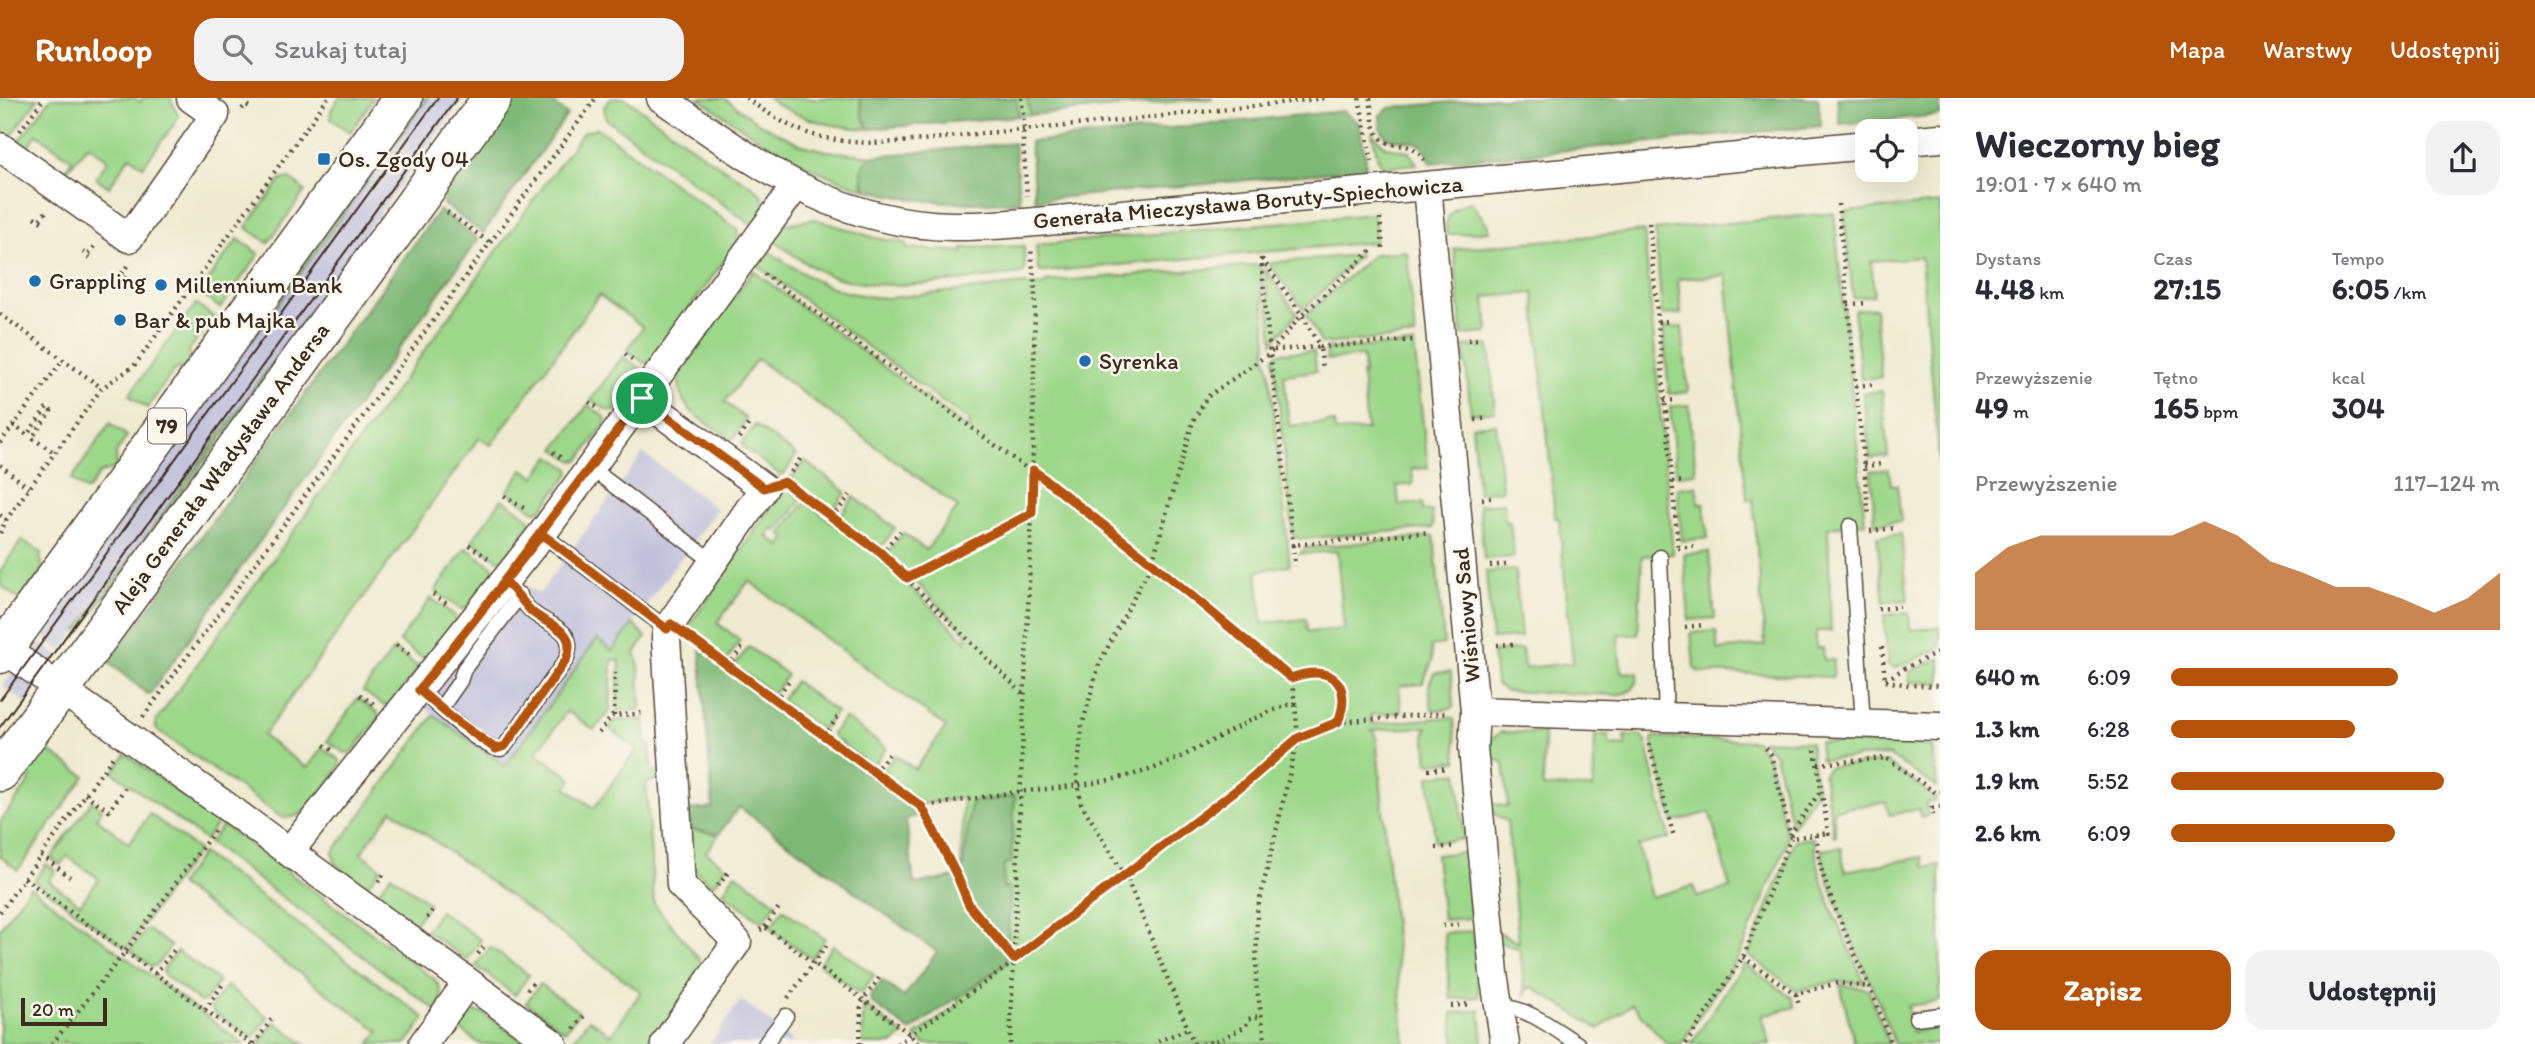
<!DOCTYPE html>
<html lang="pl">
<head>
<meta charset="utf-8">
<style>
	:root { --surface:#fff; --page:#f2f2f3; --text:#2b2b33; --muted:#7c7c81; --accent:#b45309 }
	body { margin:0; font-family:Itim,sans-serif; background:var(--page); color:var(--text); height:100vh; display:flex; flex-direction:column; font-size:26px; white-space:nowrap }
	* { box-sizing:border-box; margin:0 }
	p { font-size:23px; color:var(--muted) }
	.icon { flex:none; width:38px; height:38px; fill:none; stroke:currentColor; stroke-width:2; stroke-linecap:round; stroke-linejoin:round }
	.map { position:relative; flex:1; overflow:hidden }
	.details { display:flex; flex-direction:column; background:var(--surface); width:595px }
	.details>* { flex:none }
	.tools { position:absolute; left:1855px; top:21px; display:grid; gap:14px }
	.tools a { display:grid; place-items:center; width:63px; height:63px; border-radius:14px; background:var(--surface); box-shadow:0 7px 28px #0002; font-size:35px }
	.scale { position:absolute; left:21px; bottom:18px; width:86px; box-sizing:border-box; padding-left:7px; border:4px solid #3b2a1e; border-top:0; font-size:19px; line-height:24px; white-space:nowrap; color:#3b2a1e; -webkit-text-stroke:5px #fbf7ec; paint-order:stroke }
	.pin { position:absolute; display:grid; place-items:center; width:60px; height:60px; color:#fff; margin:-30px; border:4px solid #fff; border-radius:50%; box-shadow:0 2px 7px #0007 }
	.round { display:grid; place-items:center; flex:none; width:74px; height:74px; border-radius:21px; background:var(--page) }
	.headline { display:flex; align-items:center; justify-content:space-between; height:119px; padding:0 35px }
	h1 { font-size:38px; font-weight:800; line-height:52px }
	.figures { display:grid; grid-template-columns:repeat(3,1fr); gap:10px; height:119px; padding:7px 35px }
	.figures div { display:grid; align-content:center }
	.figures b { font-size:30px; font-weight:800 }
	.figures small { font-size:19px; font-weight:400 }
	.figures p { font-size:19px }
	.chart { height:196px; padding:14px 35px }
	.chart p { display:flex; justify-content:space-between }
	.chart svg { width:100%; height:126px; margin-top:7px; fill:var(--accent); opacity:.7 }
	.primary-button { display:flex; gap:14px; margin-top:auto; padding:14px 35px }
	.primary-button a { flex:1; height:80px; border-radius:21px; background:var(--accent); color:#fff; font-size:28px; font-weight:800; line-height:80px; text-align:center }
	.primary-button a+a { background:var(--page); color:var(--text) }
	ul { padding:0 35px; list-style:none; font-size:23px }
	li { display:grid; grid-template-columns:112px 84px 1fr; align-items:center; height:52px }
	li i { height:18px; border-radius:9px; background:var(--accent) }
	header { display:flex; align-items:center; gap:42px; box-sizing:border-box; height:98px; padding:0 35px; background:var(--accent); color:#fff }
	header strong { font-size:33px }
	nav { display:flex; gap:38px; margin-inline-start:auto; font-size:24px }
	.search { width:490px; height:63px; background:var(--page); display:flex; align-items:center; gap:18px; box-sizing:border-box; padding:0 24px; border-radius:21px; color:var(--muted); font-size:26px }
	main { display:flex; flex:1; min-height:0 }
	.map>svg:first-child { display:block }
	.industrial { fill:#c2c1dc }
	.green { fill:#9dd78a; stroke:#6c8054; stroke-width:2 }
	.forest { fill:#7eb876; stroke:#5c714a; stroke-width:2 }
	.lines { fill:none; stroke-linecap:round; stroke-linejoin:round }
	.lane-casing { stroke:#564739; stroke-width:17 }
	.street-casing { stroke:#564739; stroke-width:31 }
	.primary-casing { stroke:#564739; stroke-width:41 }
	.path { stroke:#564739; stroke-width:4.5; stroke-dasharray:2 5; stroke-linecap:butt }
	.lane { stroke:#fff; stroke-width:14 }
	.street { stroke:#fff; stroke-width:28 }
	.primary { stroke:#fff; stroke-width:38 }
	.tram { stroke:#3b2a1e; stroke-width:2 }
	.route-casing { stroke:#fff; stroke-width:14 }
	.route { stroke:#b45309; stroke-width:9 }
	.poi-dot { fill:#1f6fb2; stroke:#fbf7ec; stroke-width:2.5 }
	.labels { text-anchor:middle; stroke-width:5; stroke-linejoin:round; paint-order:stroke }
	.shield { fill:#fbf7ec; stroke:#75685c; stroke-width:2 }
	.shield-label { font-size:21px; font-weight:bold; fill:#3b2a1e }
	.poi-label { font-size:23px; fill:#3b2a1e; stroke:#fbf7ec; text-anchor:start }
	.street-label { font-size:23px; fill:#3b2a1e; stroke:#fbf7ec }
</style>
</head>
<body>
<header>
<strong>Runloop</strong>
<div class="search"><svg class="icon" aria-label="search" viewBox="0 0 24 24"><circle cx="10" cy="10" r="6"/><path d="M15 15l6 6"/></svg>Szukaj tutaj</div>
<nav><a>Mapa</a><a>Warstwy</a><a>Udostępnij</a></nav>
</header>
<main>
<div class="map">
<svg width="1940" height="946" viewBox="0 0 1940 946">
	<rect width="100%" height="100%" fill="#fbf7ec"/>
	<filter id="ink" filterUnits="userSpaceOnUse"><feTurbulence type="fractalNoise" baseFrequency=".0143" numOctaves="2"/><feDisplacementMap in="SourceGraphic" scale="14" xChannelSelector="R" yChannelSelector="G"/><feConvolveMatrix kernelMatrix="1 2 1 2 8 2 1 2 1" color-interpolation-filters="sRGB"/></filter>
	<filter id="wash" filterUnits="userSpaceOnUse"><feTurbulence type="fractalNoise" baseFrequency=".00686" numOctaves="4" result="noise"/><feDisplacementMap in="SourceGraphic" scale="28" xChannelSelector="R" yChannelSelector="G"/><feGaussianBlur stdDeviation="1.57" result="paint"/><feColorMatrix in="noise" values="0 0 0 0 0 0 0 0 0 0 0 0 0 0 0 0 0 1.4 0 .05"/><feComposite in="paint" operator="in"/></filter>
	<g filter="url(#wash)">
		<rect width="100%" height="100%" fill="#efead0"/>
		<path class="industrial" d="M428,0H463L364,137L365,138L62,553L40,536Z
			M643,355L717,411L612,553L597,541L505,669L420,606L516,480L539,496Z
			M36,541L58,558L25,605L3,588Z
			M741,902L766,921L795,946H710Z"/>
		<path class="green" d="M0,0H38L9,41L0,35Z
			M51,0H134L140,4L143,0H170L178,16L175,25L143,68L130,58L109,89L96,80L108,62L88,47L61,80L60,79L72,62L37,36L24,53L16,47Z
			M339,0H374L350,34L331,21V12Z
			M424,0H428L54,515L56,506Z
			M611,0H625L706,59L752,88L761,96L765,107L756,130L606,21L604,9Z
			M699,0H724L760,26L802,47L827,53L874,58L866,63L862,84L866,91C805,73 751,37 699,0Z
			M768,0H1213L869,31C832,29 799,22 768,0Z
			M597,30L738,132V144L650,264L644,265L627,252L643,229L599,197L491,347L479,340L263,638L307,670L322,650L340,662V668C327,686 307,726 281,719L156,631V623L583,34Z
			M1372,35L1386,49L1408,53L1417,66L1383,69L1378,61Z
			M289,80L305,93L268,145L246,129L281,82Z
			M1471,104L1489,129V133L1446,137C1444,118 1453,108 1471,104Z
			M1940,105V372L1921,159L1871,163L1874,197L1853,200L1844,114Z
			M1834,115L1865,425L1828,429L1831,533H1816V550H1823L1824,562H1834L1833,579L1699,574L1694,570L1691,535L1716,533L1718,552L1765,547L1753,402H1747L1726,177L1678,181L1681,216L1662,217L1655,132Z
			M1372,116L1375,122V144L1041,174L1038,171L1036,147Z
			M815,121L875,140L906,145V150L963,154V150L1024,148L1025,173L1021,176C963,181 884,197 829,177C808,169 789,153 770,140L785,126Z
			M1644,133L1673,456L1642,458L1638,537L1618,536L1621,574L1638,575C1638,591 1630,595 1615,597L1505,593L1496,586L1493,554L1522,551L1524,570L1573,565L1559,420H1555L1534,195L1485,199L1488,235L1462,237L1454,151Z
			M365,138L368,140L82,531L77,533Z
			M238,141L259,156L220,210L201,196L212,176Z
			M768,153C809,181 837,198 888,200L1026,186L1027,188L1044,187L1046,184L1256,167L1261,169L1267,247C1264,257 1266,260 1269,269L1290,467L1257,473L1262,525L1306,521L1307,532L1310,534L1344,531L1337,453L1300,456L1305,450L1434,438L1444,546L1431,548L1432,564L1422,586L1399,588L1401,614L1370,617L1372,626L1451,619L1454,621L1457,663L1428,665L1425,633L1427,632V629L1372,632L1376,636L1405,946H924L915,938L958,907L963,700L923,706L883,677V673L895,657L915,671L946,629L749,483L717,525L740,542L728,561H725L687,531L785,389L801,402L777,433L773,430L767,438L780,448L786,441L781,436L805,404L882,461L967,544V536L912,480L969,450V445L909,477L889,458V454L903,435L926,452L958,409L757,261L725,304L746,321L734,340H731C703,321 677,315 679,277L753,173L970,332V324L758,168Z
			M1407,153L1415,238L1322,246L1306,217L1374,156Z
			M1360,157L1304,211L1268,165Z
			M1265,171L1297,216L1273,244Z
			M196,206L214,219L189,252L192,267L174,272L147,310L129,297Z
			M1875,210L1881,279L1861,281L1854,212Z
			M1682,229L1688,294L1669,296L1663,230Z
			M1414,246L1428,370L1412,371L1413,386L1397,388L1399,407L1422,405L1423,413H1432L1433,430L1300,441L1293,438L1274,259L1279,255L1314,253L1316,273L1284,277L1289,328L1334,324L1335,334L1367,332L1362,276H1364L1363,258L1327,262L1326,251Z
			M1489,247L1495,313L1471,316L1464,249Z
			M623,258L641,271L642,277L616,312L609,313L591,302Z
			M1882,293L1888,358L1870,360L1863,295Z
			M588,307L605,319L606,325L579,362L573,363L555,351Z
			M1689,307L1696,375L1676,377L1670,309Z
			M110,325L127,338L116,355L117,370L100,375L87,393L71,382Z
			M1496,326L1502,392L1478,395L1472,328Z
			M755,327L796,357L784,376L780,377L743,349L742,346Z
			M550,358L569,370L570,375L541,412L535,413L507,394L523,371L535,379Z
			M805,363L846,394L833,412L829,413L792,385L791,381Z
			M1889,371L1891,387H1897L1901,423L1875,426L1871,373Z
			M1697,388L1699,406L1704,405L1708,440L1682,443L1677,390Z
			M854,399L895,430L882,448L878,449L841,421V417Z
			M502,401L529,420L530,427L504,461L498,462L472,443Z
			M1504,405L1505,424H1510L1514,459L1484,461L1479,407Z
			M1901,436L1908,502L1884,504L1877,439Z
			M22,442L42,455L40,458L43,471L20,502L0,487V473Z
			M466,450L493,469L494,475L468,510L460,511L435,493Z
			M1709,454L1715,520L1689,522L1684,456Z
			M1515,472L1521,539L1492,541L1486,474Z
			M431,500L455,518L456,526L429,559L422,560L399,543Z
			M1909,515L1910,532L1940,529V550L1895,570L1888,567L1884,517Z
			M633,526L646,539L635,555L639,568L641,611L617,613L620,562H612L610,613L594,632L567,613L536,655L572,681L566,690L594,710L637,651L609,630L614,623L644,621L646,647H650L652,675L663,672V680L646,685L654,806L709,873L656,946H581L574,941L589,921L611,937L641,894L392,712L361,755L381,770L366,789L335,766L333,754L434,617L505,668L597,541L612,553Z
			M749,549L787,577L775,594H771L737,569L736,565Z
			M394,551L417,568V572L390,607H383L363,593Z
			M1940,560V585L1910,584L1909,574Z
			M1451,574L1454,608L1450,611L1432,612L1429,587L1434,575Z
			M795,583L836,614L824,630H820L784,605L782,601Z
			M358,600L378,615L379,621L352,654L345,655L327,643Z
			M845,620L886,650L874,666L870,667L833,639L832,635Z
			M1501,634L1544,635L1543,689L1593,690L1595,637H1609V647L1625,648V638H1642L1646,644L1669,740L1638,748L1651,799L1693,788L1697,799L1730,790L1710,714L1673,724L1652,642L1653,639L1756,643L1769,661L1788,743L1739,858L1681,946H1667L1632,906L1599,931L1530,888L1525,897L1520,851L1498,844L1497,833L1519,845L1507,723L1486,711L1485,704L1508,709L1504,664L1487,660L1489,643Z
			M1763,642L1810,644L1817,693L1792,729L1775,657Z
			M1819,644L1932,648L1937,689L1888,657L1821,662Z
			M42,648L85,678L18,772L0,758V724L30,683L28,667Z
			M126,656L218,724L205,742L113,674Z
			M1886,664L1936,700V703L1926,705L1928,718L1921,720L1919,711L1889,717L1886,704L1833,712L1836,738H1834L1823,675L1829,669Z
			M1458,675L1464,741L1435,744L1429,678Z
			M92,703L102,711L96,720L129,745L150,716L198,752L126,850L34,783L46,766L56,773L49,783L80,806L99,781L67,758L60,767L51,760Z
			M223,727L433,880C444,891 443,900 437,913L209,745Z
			M690,732L719,736L706,754L726,769L715,786H711L698,775L692,765Z
			M1813,740L1820,777L1835,819L1865,885L1837,883L1797,893L1748,857L1795,742Z
			M1841,749L1845,773L1922,759L1924,769L1940,767V903L1908,908L1912,934L1940,930V946H1894C1874,880 1834,820 1821,752Z
			M1466,754L1471,820L1443,822L1436,757Z
			M202,755L425,920L406,946H370L379,933L179,787Z
			M735,775L776,805L763,823H761L723,795Z
			M391,777L429,805L415,825L376,797Z
			M30,789L244,946H68L64,943L62,946H0V830Z
			M783,811L825,841L813,858L809,859L771,831V828Z
			M440,813L481,842L467,862L426,833Z
			M147,831L171,848L156,868H151L130,852Z
			M1473,833L1479,899L1451,901L1444,835Z
			M833,847L874,877L862,894L859,895L821,868L820,864Z
			M490,849L529,877L515,897L476,868Z
			M177,853L219,883L205,903L200,904L164,877L163,872Z
			M1744,866L1792,899L1795,909L1762,918L1770,946H1691Z
			M540,886L579,914L565,933L526,905Z
			M1840,887L1868,891L1889,946H1855Z
			M227,888L268,919L254,939H250L212,913L211,908Z
			M863,906L904,937L892,946H863Z
			M469,912L482,915L527,946H480L451,924L463,913Z
			M1480,912L1483,946H1455L1452,915Z
			M275,924L305,946H261L260,943Z"/>
		<path class="forest" d="M509,0H519L523,3L525,0H547L567,17L483,135L443,106L444,89Z
			M860,0H1016L1019,18L869,31L862,17Z
			M1027,0H1213L1030,17Z
			M1494,0H1818L1821,28L1430,65C1424,36 1407,46 1387,40L1380,30V17L1389,10Z
			M1837,0H1940V17L1840,26Z
			M1343,13L1359,25L1366,62L1365,71L1035,102L1030,44Z
			M1014,45L1020,104C967,106 917,106 866,91L861,72L866,63L874,58Z
			M439,112L478,141L149,597L102,559L117,539L131,535Z
			M700,551L921,713L922,716L906,721L914,786L962,778L971,704L1015,698L1011,765L1004,766L1003,790H1010L1007,865L910,933L871,904L870,899L882,883L904,899L937,854L739,709L719,736L690,731L689,712L713,710Z"/>
	</g>
	<g filter="url(#ink)">
		<g class="lines">
			<g class="lane-casing">
				<path id="lane" d="M591,370L713,464
					M1850,428L1863,626
					M542,436L667,531
					M1660,459L1666,619
					M419,592C437,605 480,651 501,651L505,648L566,562C579,530 548,529 531,513C521,503 516,492 504,483
					M441,610L460,583L464,571L520,497
					M1500,908C1529,910 1554,931 1578,946
					M1916,920L1940,917
					M765,946L786,918"/>
			</g>
			<g class="street-casing">
				<path id="street" d="M661,0C756,64 831,126 952,128C987,129 1023,125 1058,122L1867,47
					M1906,43L1940,40
					M0,49L129,140L215,17L191,0
					M1427,88L1475,613L1473,650L1494,875L1505,946
					M642,301L764,390L667,531L666,540L681,787L737,844L665,946
					M0,548L230,711L553,946
					M1475,613L1940,628
					M289,754L542,436L795,89
					M423,946L468,884"/>
			</g>
			<g class="primary-casing">
				<path id="primary" d="M0,556L403,0
					M0,674L492,0"/>
			</g>
			<path class="path" d="M746,0C771,18 795,34 826,40C877,51 933,40 985,35C1098,26 1211,13 1324,0
				M1021,0L1024,18L1023,44L1027,98
				M1359,0L1373,68
				M1370,0C1372,11 1372,30 1380,39C1392,54 1411,39 1424,62
				M242,11L246,7L253,11
				M20,33L44,0
				M1838,106L1869,419
				M447,114L489,144
				M34,119L45,126
				M1380,120L1383,150
				M40,121L47,113
				M1649,125L1678,448
				M83,154L93,162
				M89,156L95,148
				M1261,160L1270,255L1293,447L1430,434
				M1262,161L1302,217L1320,249L1415,242
				M127,168L121,177L128,183
				M764,176L1026,370L1040,375L1291,580C1329,565 1354,584 1338,624L1449,615
				M1848,206L1867,205
				M0,216L102,290
				M1658,224L1671,223
				M1468,242L1481,241
				M1274,252L1320,249L1323,272
				M625,256L635,263
				M1856,288L1874,286
				M1664,303L1678,302
				M589,304L601,312
				M1475,322L1488,320
				M13,327L27,337L47,309L51,313L32,340L55,355
				M739,340L750,324
				M0,345L63,262
				M553,354L564,362
				M0,367L29,390
				M1864,368L1881,366
				M787,380L801,360
				M1672,384L1686,383
				M791,390L881,455L1025,598
				M504,398L527,412
				M1482,401L1495,399
				M0,417L6,422
				M832,420L850,397
				M1870,433L1894,430
				M0,435L6,422L102,290L134,268L328,0
				M469,447L488,460
				M1293,447L1295,468
				M1678,450L1697,448
				M881,455L900,433
				M1490,468L1507,466
				M907,480L1032,415
				M433,496L449,508
				M1878,511L1900,509
				M1685,529L1705,527
				M694,543L922,709C954,704 986,698 1018,694C1065,689 1103,686 1149,672C1200,655 1244,619 1295,605L1291,581
				M396,547L412,559
				M1497,547L1514,546
				M1882,549L1885,583L1909,587L1940,588
				M728,568L745,546
				M1886,582L1905,570L1940,554
				M360,597L374,606
				M775,602L791,580
				M614,618L615,575
				M143,619L596,0
				M599,635L612,618L645,615
				M824,638L840,616
				M1649,646L1674,739
				M324,647L335,654
				M1766,650L1771,657L1791,740L1828,735
				M1815,652L1829,740
				M1818,666L1886,660L1936,695L1940,694
				M1428,672L1448,670
				M874,674L891,654
				M85,696L109,713L125,690
				M922,709L959,780L969,807L1014,860
				M1933,717L1932,710L1940,709
				M1790,737L1821,692
				M1816,737C1818,751 1819,766 1824,780C1843,837 1873,889 1891,946
				M1436,750L1456,748
				M41,757L70,779
				M24,780L252,946
				M378,784L386,773
				M718,788L730,772
				M0,814L113,659
				M427,820L435,809
				M1443,828L1464,826
				M765,829L780,808
				M760,832L765,829L907,934L918,946
				M478,856L486,846
				M1743,859L1796,896L1838,885L1870,889
				M155,876L175,851
				M527,892L535,882
				M1796,896L1799,908
				M788,900L829,844
				M1451,908L1471,906
				M205,912L223,886
				M574,931L584,918
				M1158,943L1188,931
				M52,946L125,854L215,732
				M254,946L272,921
				M860,946L861,905L879,880
				M897,946L1007,869L1022,853L1248,683L1298,640L1338,624
				M1010,946L1032,415L1035,192L1031,150
				M1194,946L1128,783L1081,705L1077,678L1082,628L1099,566L1152,465L1193,323L1207,299L1270,255L1302,217L1373,151
				M1202,946L1220,942L1246,928L1248,921L1260,918
				M1266,946L1256,885L1257,814L1298,640L1295,605
				M1686,946L1743,859L1791,740"/>
			<use href="#lane" class="lane"/>
			<use href="#street" class="street"/>
			<use href="#primary" class="primary"/>
			<path class="tram" d="M0,602L438,0
				M0,629L457,0"/>
		</g>
	</g>
	<g class="lines" filter="url(#ink)">
		<g class="route-casing">
			<path id="route" d="M642,300L504,483C516,492 521,503 531,513C548,529 579,530 566,562L505,648L496,651L452,620L419,592L542,436L667,531L671,526L922,709L958,780L969,807L1014,861L1248,683L1298,640L1338,624C1354,584 1329,565 1291,580L1152,465L1033,372L1032,415L907,480L881,455L784,384L764,390L642,300"/>
		</g>
		<use href="#route" class="route"/>
	</g>
	<g class="poi-dot">
		<rect x="317" y="54" width="14" height="14" rx="3.5"/>
		<circle cx="35" cy="183" r="7"/>
		<circle cx="161" cy="187" r="7"/>
		<circle cx="120" cy="222" r="7"/>
		<circle cx="1085" cy="263" r="7"/>
	</g>
	<g class="labels">
		<rect class="shield" x="148" y="310.5" width="38" height="35" rx="5"/>
		<g class="shield-label">
			<text x="167" y="335">79</text>
		</g>
		<g class="poi-label">
			<text x="338" y="69">Os. Zgody 04</text>
			<text x="49" y="191">Grappling</text>
			<text x="175" y="195">Millennium Bank</text>
			<text x="134" y="230">Bar &amp; pub Majka</text>
			<text x="1099" y="271">Syrenka</text>
		</g>
		<g class="street-label">
			<text transform="translate(1248 104) rotate(-5)" y="8">Generała Mieczysława Boruty-Spiechowicza</text>
			<text transform="translate(220 370) rotate(-54)" y="8">Aleja Generała Władysława Andersa</text>
			<text transform="translate(1466 517) rotate(-95)" y="8">Wiśniowy Sad</text>
		</g>
	</g>
</svg>
<div class="tools">
<a><svg class="icon" aria-label="locate" viewBox="0 0 24 24"><circle cx="12" cy="12" r="6"/><path d="M12 2v4M12 18v4M2 12h4M18 12h4"/></svg></a>
</div>
<div class="scale">20 m</div>
<div class="pin" style="left:642px;top:300px;background:#1e9e55"><svg class="icon" aria-label="arrive" viewBox="0 0 24 24"><path d="M6 21V4h12l-3 4 3 4H6"/></svg></div>
</div>
<section class="details">
<div class="headline"><div><h1>Wieczorny bieg</h1><p>19:01 · 7 × 640 m</p></div><a class="round"><svg class="icon" aria-label="share" viewBox="0 0 24 24"><path d="M12 15V3M7 8l5-5 5 5M5 13v7h14v-7"/></svg></a></div>
<div class="figures">
<div><p>Dystans</p><b>4.48<small> km</small></b></div>
<div><p>Czas</p><b>27:15</b></div>
<div><p>Tempo</p><b>6:05<small> /km</small></b></div>
</div>
<div class="figures">
<div><p>Przewyższenie</p><b>49<small> m</small></b></div>
<div><p>Tętno</p><b>165<small> bpm</small></b></div>
<div><p>kcal</p><b>304</b></div>
</div>
<div class="chart"><p><span>Przewyższenie</span>117–124 m</p>
<svg viewBox="0 0 160 44" preserveAspectRatio="none"><path d="M0 44V24L10 15L20 11L30 11L40 11L50 11L60 11L70 6L80 11L90 20L100 24L110 29L120 29L130 33L140 38L150 33L160 24V44z"/></svg>
</div>
<ul>
<li><b>640 m</b>6:09<i style="width:69%"></i></li>
<li><b>1.3 km</b>6:28<i style="width:56%"></i></li>
<li><b>1.9 km</b>5:52<i style="width:83%"></i></li>
<li><b>2.6 km</b>6:09<i style="width:68%"></i></li>
</ul>
<div class="primary-button"><a>Zapisz</a><a>Udostępnij</a></div>
</section>
</main>
</body>
</html>
